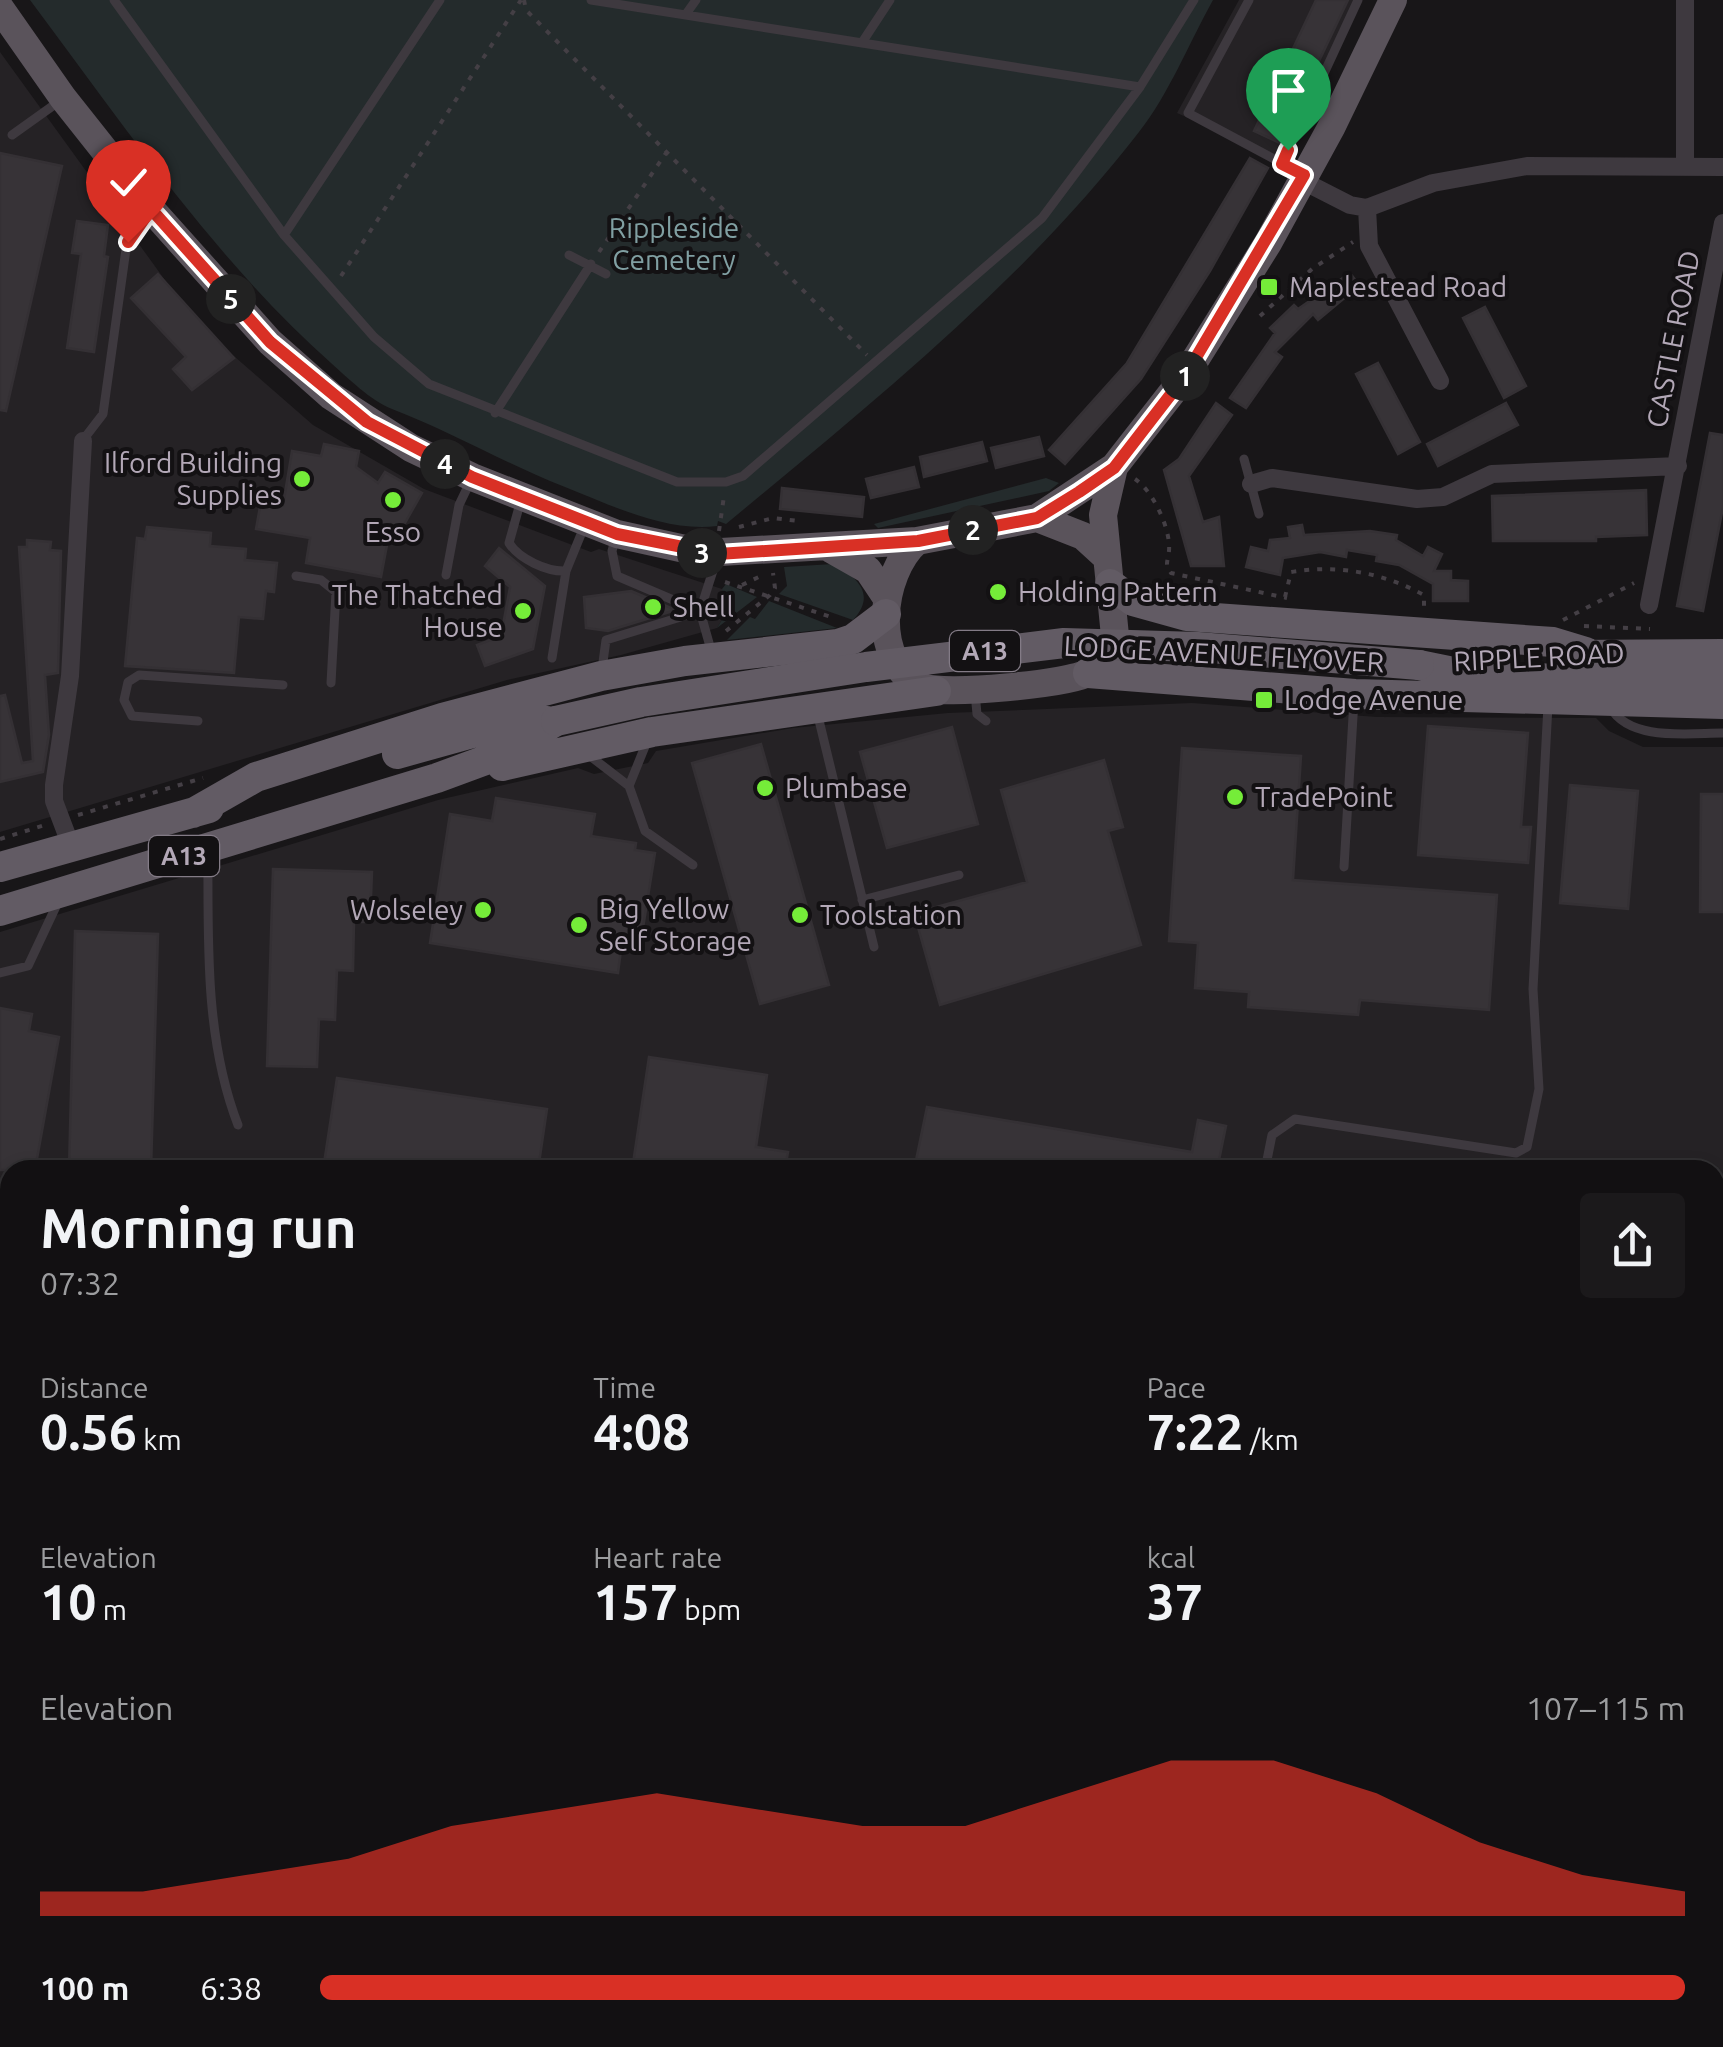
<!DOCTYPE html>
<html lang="en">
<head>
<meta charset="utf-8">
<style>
	:root { --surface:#121012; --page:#1b191b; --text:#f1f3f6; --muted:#9c9d9f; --line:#313032; --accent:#d93025 }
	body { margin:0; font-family:Ubuntu,sans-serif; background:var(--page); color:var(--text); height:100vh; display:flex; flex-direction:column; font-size:38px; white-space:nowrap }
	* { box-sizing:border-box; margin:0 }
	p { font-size:32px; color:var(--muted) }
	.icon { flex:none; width:55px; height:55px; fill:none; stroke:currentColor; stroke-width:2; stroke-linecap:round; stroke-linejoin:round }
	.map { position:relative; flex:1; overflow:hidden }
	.drawer { position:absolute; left:0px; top:1160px; width:1725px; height:888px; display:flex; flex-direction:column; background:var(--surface); border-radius:30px 30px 0 0; box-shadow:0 5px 15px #0003,0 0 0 2px var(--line) }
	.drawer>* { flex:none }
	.pin { position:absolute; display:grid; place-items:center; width:85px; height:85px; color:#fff; margin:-102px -42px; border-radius:50% 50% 50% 0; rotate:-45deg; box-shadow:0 0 10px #0007 }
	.pin .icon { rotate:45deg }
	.km { position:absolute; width:50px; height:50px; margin:-25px; border-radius:50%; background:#222; color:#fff; font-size:28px; line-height:50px; text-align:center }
	.round { display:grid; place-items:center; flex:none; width:105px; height:105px; border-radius:10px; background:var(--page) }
	.head { display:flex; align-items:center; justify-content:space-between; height:170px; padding:0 40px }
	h1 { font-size:55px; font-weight:600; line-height:75px }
	.stats { display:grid; grid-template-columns:repeat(3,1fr); gap:15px; height:170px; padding:10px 40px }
	.stats div { display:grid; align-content:center }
	.stats b { font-size:50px; font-weight:600 }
	.stats small { font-size:28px; font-weight:400 }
	.stats p { font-size:28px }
	.chart { height:280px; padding:20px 40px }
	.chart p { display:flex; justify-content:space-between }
	.chart svg { width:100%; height:180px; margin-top:10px; fill:var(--accent); opacity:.7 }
	ul { padding:0 40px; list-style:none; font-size:32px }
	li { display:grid; grid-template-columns:160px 120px 1fr; align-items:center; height:75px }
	li i { height:25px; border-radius:12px; background:var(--accent) }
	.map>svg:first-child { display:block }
	.built { fill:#252225 }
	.green { fill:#242b2c }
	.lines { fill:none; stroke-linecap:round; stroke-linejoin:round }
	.stream { stroke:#332c3b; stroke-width:5 }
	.building { fill:#373337; stroke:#343034; stroke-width:2.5 }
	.path { stroke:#443f45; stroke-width:4; stroke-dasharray:5 8; stroke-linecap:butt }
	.service { stroke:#3e393f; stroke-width:9 }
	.minor { stroke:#3e393f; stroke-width:18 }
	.tertiary { stroke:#3e393f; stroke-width:22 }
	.primary { stroke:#5a535b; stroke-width:28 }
	.trunk { stroke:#625b64; stroke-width:30 }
	.rail { stroke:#5a535b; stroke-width:5; stroke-dasharray:12 10; stroke-linecap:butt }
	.trunk-bridge { stroke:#625b64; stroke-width:30 }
	.route-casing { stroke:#fff; stroke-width:20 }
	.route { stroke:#d93025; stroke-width:12 }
	.poi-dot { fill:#75ec39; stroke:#131113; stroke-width:4 }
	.labels { text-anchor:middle; stroke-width:8; stroke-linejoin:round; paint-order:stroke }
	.shield { fill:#131113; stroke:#837b86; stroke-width:2.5 }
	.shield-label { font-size:25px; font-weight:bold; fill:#b3a8b7 }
	.park-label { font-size:28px; fill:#809fa2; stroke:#131113 }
	.poi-label { font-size:28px; fill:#b3a8b7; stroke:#131113; text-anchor:start }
	.street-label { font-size:28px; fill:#b3a8b7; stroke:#131113 }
</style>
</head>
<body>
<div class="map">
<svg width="1723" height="2047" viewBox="0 0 1723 2047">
	<rect width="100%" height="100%" fill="#181618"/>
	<path class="built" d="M1239,0H1358L1282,159L1177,113Z
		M0,52L196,323L313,425L424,489L591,552L599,549L722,589L726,613L717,628L621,655L507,680L0,832Z
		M1192,703L1377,717L1596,718L1609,731L1643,747H1723V1652L1715,1650V1170H10V1308L0,1306V932L438,800L578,768L594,774L648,763L656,751L793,728L948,713Z"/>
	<path class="green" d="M30,0H1213C1189,43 1169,94 1139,132C1022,283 872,403 726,524L718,521L717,526C665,532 613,506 565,487C506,464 450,431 392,409C371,401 348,378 331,363C215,260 123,124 30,0Z
		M1046,478L1059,483L1049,491L878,528L874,524Z
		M833,564C857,577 877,594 853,620L779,594L787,586L784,567Z
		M726,584L757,597L717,628L726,613L722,589Z
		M769,601L837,628L727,640L750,617L755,619Z
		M0,1306L10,1308V1409L0,1408Z"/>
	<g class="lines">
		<path class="stream" d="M0,1339L10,1341
			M1715,1665L1723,1667"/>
	</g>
	<path class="building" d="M1316,0H1348L1280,143L1254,131Z
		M0,153L62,166L6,411L0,410Z
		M1250,158L1268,168L1210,271L1141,379L1065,464L1049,450L1127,363Z
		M77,221L108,225L104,256L108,257L94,352L67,348L81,254L72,253Z
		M1350,273L1363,290L1351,299L1348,295L1318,320L1313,314L1275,352L1282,357L1246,408L1230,398L1275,333L1270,328L1294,305L1298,309Z
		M158,274L234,358L192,390L173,369L186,357L131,298Z
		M1485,307L1526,386L1504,398L1463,318Z
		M1378,363L1420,442L1398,454L1356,374Z
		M1216,403L1232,415L1189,476L1203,522L1219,517L1224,566H1191L1164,470L1179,459Z
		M1506,403L1518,425L1438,466L1427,444Z
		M1710,433L1723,435V507L1703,611L1677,606Z
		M1039,437L1044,456L996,468L991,448Z
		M982,442L987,461L924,477L920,457Z
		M324,444L359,451L356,467L378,483L385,472L422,493L401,530L391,524L381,577L306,563L310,538L256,529L261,501L283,505L292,451L321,456Z
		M914,467L919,487L871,498L866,479Z
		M782,488L864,497L862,517L780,509Z
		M1646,490L1647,535L1596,537V541H1493L1492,496Z
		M1302,525L1304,535L1370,531L1397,535L1396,540L1423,556L1428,547L1442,554L1434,571H1451V580L1468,581V601H1433V584L1399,565L1376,561L1377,555L1347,550L1346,557L1320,552L1283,558L1280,575L1246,567L1251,547L1268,551L1270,540L1290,538L1288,527Z
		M147,527L211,533L210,546L246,549L245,560L277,563L274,592L266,591L263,619L239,617L234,673L125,666L137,538L145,539Z
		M27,540L51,542L50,550L61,551L58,673L45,675L49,735L43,772L0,782V696L5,695L22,763L33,761L19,547H27Z
		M499,548L545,586L533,649L485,666L477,645L501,636L510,587L485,566Z
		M631,591L676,610L608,631L586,628L584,597Z
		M1428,726L1528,733L1521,827H1531L1528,863L1418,855Z
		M952,727L978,824L887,848L860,752Z
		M761,744L829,985L760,1004L692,763Z
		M1182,748L1301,756L1293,880L1497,895L1489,1010L1360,1000L1358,1015L1248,1007L1249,992L1195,988L1198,943L1169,941Z
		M1104,760L1123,827L1108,831L1141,945L940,1005L914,913L1027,882L1001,790Z
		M1570,785L1638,791L1628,909L1560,903Z
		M1701,794H1723V912H1700Z
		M496,798L595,814L591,836L636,843L635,850L655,853L639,953L621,950L618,973L430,943L450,814L492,821Z
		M273,869L372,872L370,922H354L353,971L337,970L335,1020L319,1019L317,1067L267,1066Z
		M75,931L158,934L151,1170H69Z
		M0,1008L32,1014L29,1031L59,1037L35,1170H0Z
		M649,1057L767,1075L756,1147L788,1152L785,1170H632Z
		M337,1078L547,1109L538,1170H323Z
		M927,1107L1192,1152L1198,1120L1226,1126L1217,1170H914Z"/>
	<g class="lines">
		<path class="path" d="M524,0L526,10L867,355
			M599,252L666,153
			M341,276L521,0
			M1260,316L1312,269L1353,242
			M1135,479C1153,491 1171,529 1169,551C1168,562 1164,564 1171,573L1287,598
			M739,527L773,518L798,521
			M719,531L724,496
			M725,582L834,618
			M742,585L765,574
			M1285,597L1291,572C1338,564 1383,573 1424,595V610
			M1563,620L1634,583
			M1584,626L1650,629
			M726,631L770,595L775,588L773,573
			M78,815L203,778
			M0,839L45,825
			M1715,1825L1723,1826
			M7,1947L6,1925H10
			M60,2047H67
			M506,2047H515
			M827,2047L830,2038
			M948,2047L951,2038"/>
		<path class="service" d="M114,0L284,235L374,337L429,384L677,482H726L743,476L1042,218L1140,87L1194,0
			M591,0L1140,87
			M1249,0L1188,113L1302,174
			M686,14L696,0
			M863,41L890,0
			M12,135L61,100
			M1282,164L1358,0
			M284,235L440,0
			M569,255L606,274
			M495,413L591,264
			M83,440L103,414L127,242L149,211
			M1244,459L1259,514
			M521,500L509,543C519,559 547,572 566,571L584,527
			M616,536L612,551L617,576L699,611
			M446,575L459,505L471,480
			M296,576L321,580L336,592L331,683
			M711,650L700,611L718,555
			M552,658L566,571
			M602,669L606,640L700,611
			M975,693L977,714L986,721
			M1610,707C1630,742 1689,733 1723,733
			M817,712L874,947
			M198,721L132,716L124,700L128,682L139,675L283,685
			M590,756L629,786L648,739
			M629,786L645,831L693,865
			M208,852C208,943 205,1040 238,1125
			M1344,867L1354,700
			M862,900L959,875
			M0,973L28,966L59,900
			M1265,1170L1272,1135L1295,1119L1516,1153L1527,1147L1539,1089L1533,989L1548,705
			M1715,1320L1723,1321
			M0,1876L10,1877
			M125,2038L197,2046"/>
		<path class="minor" d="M1685,165V0
			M1301,180L1350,205L1367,208L1433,183L1527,166L1723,167
			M1367,208L1369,246L1440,381
			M1251,484L1272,478L1417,499L1443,497L1492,474L1678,466
			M1649,605L1723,223
			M71,846L54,801V785L70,676L83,441
			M0,1610L10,1612
			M1715,1701L1723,1703
			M1715,1979L1723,1980
			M1258,2038L1284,2047
			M549,2047L550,2038
			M1482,2047L1485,2038"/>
		<path class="tertiary" d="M10,2010L2,2023L12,2047
			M198,2038L200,2047"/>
		<path class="primary" d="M0,8L63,98L151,209L270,342L331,396L411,448L472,477L617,534L703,553L917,541L1037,518L1083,536L1106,557
			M1037,518L1114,467L1185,376L1268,243L1332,126L1393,0
			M917,541C880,573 869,664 923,687C943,696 1070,684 1090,672C1105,664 1110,652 1115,636L1103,515L1114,467
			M831,549L868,570L886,597"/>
		<path class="trunk" d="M1110,584L1133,601L1187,616L1553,642L1586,652
			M1566,655L1723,654
			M1419,665L1478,677L1723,682
			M1088,673L1355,694L1723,704
			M397,754L494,727L547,721
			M502,766L652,732L936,691
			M193,813L256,777L442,718L601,676L685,661L838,644L853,639L886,614
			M0,867L209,808
			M0,911L437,778L502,754L556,721"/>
		<path class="rail" d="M0,1201L10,1203
			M0,1265L10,1268
			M1715,1486L1723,1488
			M1715,1515L1723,1517
			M1715,1628L1723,1630"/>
		<path class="trunk-bridge" d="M556,721L641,702L866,667L1064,643L1198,647L1419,665"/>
	</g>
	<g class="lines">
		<g class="route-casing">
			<path id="route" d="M128,242L151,209L270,342L367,422L472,477L617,534L718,554L918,541L1037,518L1079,492L1114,468L1185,376L1304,175L1282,164L1288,150"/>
		</g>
		<use href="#route" class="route"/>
	</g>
	<g class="poi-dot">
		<rect x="1259" y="277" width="20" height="20" rx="5"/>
		<circle cx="302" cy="479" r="10"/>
		<circle cx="393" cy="500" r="10"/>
		<circle cx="998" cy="592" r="10"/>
		<circle cx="653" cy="607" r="10"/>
		<circle cx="523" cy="611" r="10"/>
		<rect x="1254" y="690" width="20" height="20" rx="5"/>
		<circle cx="765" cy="788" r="10"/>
		<circle cx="1235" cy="797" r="10"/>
		<circle cx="483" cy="910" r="10"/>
		<circle cx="800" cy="915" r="10"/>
		<circle cx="579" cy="925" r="10"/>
	</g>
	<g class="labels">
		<g class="shield">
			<rect x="950" y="631" width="70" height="40" rx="8"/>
			<rect x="149" y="836" width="70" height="40" rx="8"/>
		</g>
		<g class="shield-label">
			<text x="985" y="660">A13</text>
			<text x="184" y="865">A13</text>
		</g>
		<g class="park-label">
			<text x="674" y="238">Rippleside<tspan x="674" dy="32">Cemetery</tspan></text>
		</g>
		<g class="poi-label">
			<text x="1289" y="297">Maplestead Road</text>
			<text x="282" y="473" text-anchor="end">Ilford Building<tspan x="282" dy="32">Supplies</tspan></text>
			<text x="393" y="542" text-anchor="middle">Esso</text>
			<text x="1018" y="602">Holding Pattern</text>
			<text x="503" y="605" text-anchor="end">The Thatched<tspan x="503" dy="32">House</tspan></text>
			<text x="673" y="617">Shell</text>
			<text x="1284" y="710">Lodge Avenue</text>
			<text x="785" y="798">Plumbase</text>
			<text x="1255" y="807">TradePoint</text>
			<text x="599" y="919">Big Yellow<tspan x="599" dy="32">Self Storage</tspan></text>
			<text x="463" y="920" text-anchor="end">Wolseley</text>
			<text x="820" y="925">Toolstation</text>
		</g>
		<g class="street-label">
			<text transform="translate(1673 339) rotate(-79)" y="10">CASTLE ROAD</text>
			<text transform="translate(1224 654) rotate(3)" y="10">LODGE AVENUE FLYOVER</text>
			<text transform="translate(1539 657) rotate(-3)" y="10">RIPPLE ROAD</text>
		</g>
	</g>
</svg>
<div class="pin" style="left:1288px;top:150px;background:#1e9e55"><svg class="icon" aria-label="arrive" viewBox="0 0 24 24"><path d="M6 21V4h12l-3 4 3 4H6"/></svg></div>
<div class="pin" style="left:128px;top:242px;background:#d93025"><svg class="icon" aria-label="check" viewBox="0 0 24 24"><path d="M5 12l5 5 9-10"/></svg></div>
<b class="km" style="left:1185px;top:376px">1</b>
<b class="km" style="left:973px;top:530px">2</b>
<b class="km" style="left:702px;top:553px">3</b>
<b class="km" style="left:445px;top:464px">4</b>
<b class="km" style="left:231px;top:299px">5</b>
<section class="drawer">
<div class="head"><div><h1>Morning run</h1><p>07:32</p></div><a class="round"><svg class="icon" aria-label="share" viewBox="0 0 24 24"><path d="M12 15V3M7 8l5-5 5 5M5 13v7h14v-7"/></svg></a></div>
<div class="stats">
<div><p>Distance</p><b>0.56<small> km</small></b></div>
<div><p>Time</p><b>4:08</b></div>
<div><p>Pace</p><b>7:22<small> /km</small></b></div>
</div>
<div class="stats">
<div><p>Elevation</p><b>10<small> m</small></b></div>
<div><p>Heart rate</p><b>157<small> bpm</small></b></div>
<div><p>kcal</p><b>37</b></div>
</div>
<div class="chart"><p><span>Elevation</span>107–115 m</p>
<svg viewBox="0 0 160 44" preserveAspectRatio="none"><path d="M0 44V38L10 38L20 34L30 30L40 22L50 18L60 14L70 18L80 22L90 22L100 14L110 6L120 6L130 14L140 26L150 34L160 38V44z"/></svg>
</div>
<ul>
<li><b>100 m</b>6:38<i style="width:100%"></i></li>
</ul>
</section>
</div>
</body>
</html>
